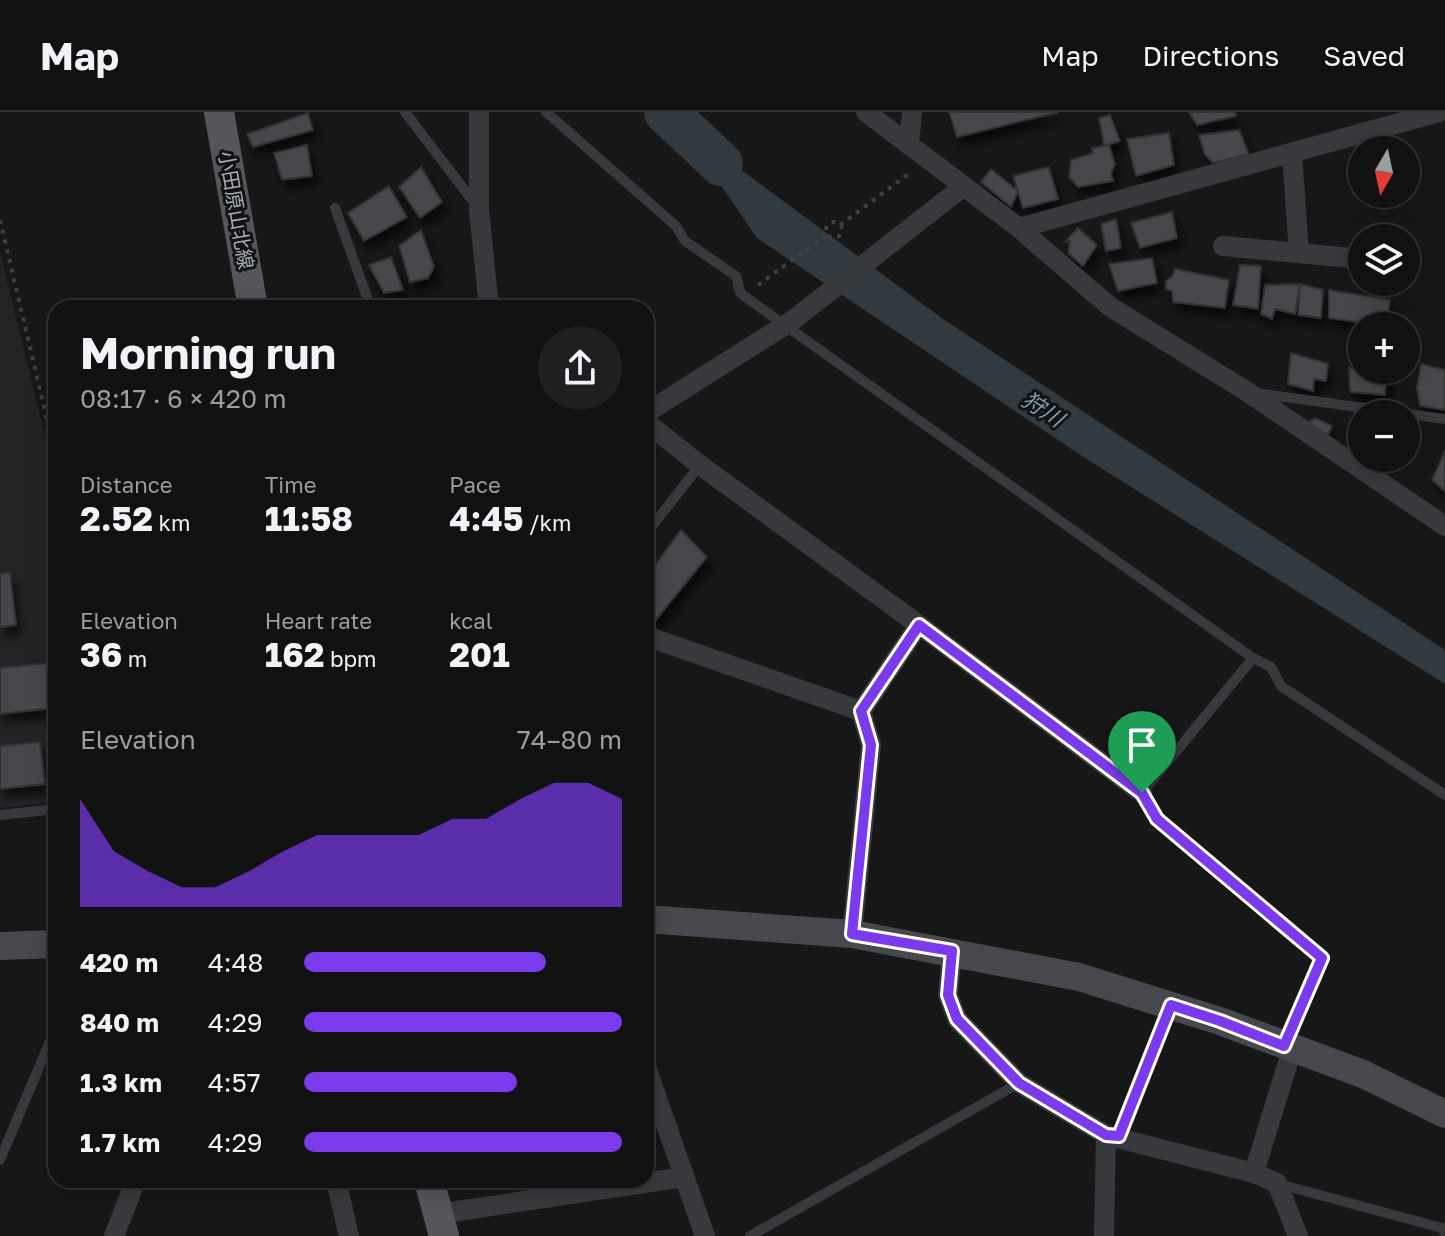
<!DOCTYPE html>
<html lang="en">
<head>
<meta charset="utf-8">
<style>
	:root { --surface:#111112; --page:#1e1f20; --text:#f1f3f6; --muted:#9c9d9f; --line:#303132; --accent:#7c3aed }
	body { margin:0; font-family:"Golos Text","Noto Sans JP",sans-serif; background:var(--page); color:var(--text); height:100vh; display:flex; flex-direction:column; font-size:30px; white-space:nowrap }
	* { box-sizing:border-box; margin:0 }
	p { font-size:26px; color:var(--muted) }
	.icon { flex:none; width:44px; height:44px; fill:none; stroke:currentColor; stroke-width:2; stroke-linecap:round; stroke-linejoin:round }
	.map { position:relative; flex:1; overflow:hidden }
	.details { position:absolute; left:48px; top:188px; width:606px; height:888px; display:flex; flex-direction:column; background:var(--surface); border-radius:24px; box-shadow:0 4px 20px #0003,0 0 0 2px var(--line) }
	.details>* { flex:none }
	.needle { width:52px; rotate:189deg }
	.tools { position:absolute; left:1348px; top:24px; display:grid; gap:16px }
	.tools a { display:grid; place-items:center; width:72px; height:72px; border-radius:50%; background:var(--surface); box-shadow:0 4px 20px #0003,0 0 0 2px var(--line); font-size:40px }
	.pin { position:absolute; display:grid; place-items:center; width:68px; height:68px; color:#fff; margin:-82px -34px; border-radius:50% 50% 50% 0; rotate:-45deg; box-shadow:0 0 8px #0007 }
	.pin .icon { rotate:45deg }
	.round { display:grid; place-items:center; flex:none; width:84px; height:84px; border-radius:42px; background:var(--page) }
	.summary { display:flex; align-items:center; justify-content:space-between; height:136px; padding:0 32px }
	h1 { font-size:44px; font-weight:700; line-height:60px }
	.figures { display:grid; grid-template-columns:repeat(3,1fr); gap:12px; height:136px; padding:8px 32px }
	.figures div { display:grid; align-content:center }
	.figures b { font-size:34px; font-weight:700 }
	.figures small { font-size:22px; font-weight:400 }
	.figures p { font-size:22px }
	.chart { height:224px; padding:16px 32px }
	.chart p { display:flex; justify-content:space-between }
	.chart svg { width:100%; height:144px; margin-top:8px; fill:var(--accent); opacity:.7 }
	ul { padding:0 32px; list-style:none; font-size:26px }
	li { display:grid; grid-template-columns:128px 96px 1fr; align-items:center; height:60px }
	li i { height:20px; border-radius:10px; background:var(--accent) }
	header { display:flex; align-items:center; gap:48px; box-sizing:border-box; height:112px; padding:0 40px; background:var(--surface); border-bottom:2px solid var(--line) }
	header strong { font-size:38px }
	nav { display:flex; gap:44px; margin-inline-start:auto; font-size:28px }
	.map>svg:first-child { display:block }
	.built { fill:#232325 }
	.water { fill:#313a40 }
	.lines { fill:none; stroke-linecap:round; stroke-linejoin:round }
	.river { stroke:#313a40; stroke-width:44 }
	.building { fill:#46474b; stroke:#313134; stroke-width:2; filter:url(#shadow) }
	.path { stroke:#3e4044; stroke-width:4; stroke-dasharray:4 6; stroke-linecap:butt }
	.lane { stroke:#38393d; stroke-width:10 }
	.street { stroke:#38393d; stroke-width:20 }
	.secondary { stroke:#46484d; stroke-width:28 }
	.primary { stroke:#54565c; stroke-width:30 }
	.route-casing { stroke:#fff; stroke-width:16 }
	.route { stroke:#7c3aed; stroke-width:10 }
	.labels { text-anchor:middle; stroke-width:6; stroke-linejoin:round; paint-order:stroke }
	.street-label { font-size:20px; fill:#aaafb7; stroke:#121213 }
	.water-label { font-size:22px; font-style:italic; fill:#849eaf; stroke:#121213 }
</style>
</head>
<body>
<header>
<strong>Map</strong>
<nav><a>Map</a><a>Directions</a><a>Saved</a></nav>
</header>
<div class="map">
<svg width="1445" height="1124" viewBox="0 0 1445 1124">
	<defs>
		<filter id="shadow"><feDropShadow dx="5" dy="9" stdDeviation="4" flood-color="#0009"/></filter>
	</defs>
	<rect width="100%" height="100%" fill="#171718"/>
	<path class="built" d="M0,140L56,369V690L0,696Z"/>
	<path class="water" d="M679,12L943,207L1445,538V572L1085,346L757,126Z"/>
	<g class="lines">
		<path class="river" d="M666,0L721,52"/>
	</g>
	<path class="building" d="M949,0H1059L957,25Z
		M1189,0H1235L1236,4L1197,13Z
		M308,1L313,18L253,35L247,22Z
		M1110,3L1120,29L1104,34L1099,6Z
		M1239,18L1249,42L1213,51L1205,43L1199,23Z
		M1169,21L1174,53L1136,64L1127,27Z
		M307,33L312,64L282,68L274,41Z
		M1109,33L1115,52L1111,61L1113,69L1078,75L1069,65L1071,48L1093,41L1092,36Z
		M421,55L442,90L420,106L399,75Z
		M1049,55L1058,87L1023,96L1013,64Z
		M991,57L1018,79L1011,95L981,70Z
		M389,74L407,105L364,129L348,101Z
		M1172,100L1177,126L1140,136L1131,111Z
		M1116,107L1121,136L1106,139L1101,112Z
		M1078,116L1097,133L1083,154L1068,141L1070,129L1065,130Z
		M421,118L434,155L428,166L410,170L399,134Z
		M391,145L403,178L384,181L369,153Z
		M1152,146L1157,171L1118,179L1109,152Z
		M1240,153L1261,154L1258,197L1233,193Z
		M1175,157L1229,168L1225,196L1173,190L1172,179L1166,177V169L1172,165Z
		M1300,172L1323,178L1321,206L1298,203Z
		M1300,172L1295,202L1275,197L1272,207L1261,202L1265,173Z
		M1329,178L1390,188L1386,214L1329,206Z
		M1291,241L1328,252L1326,269L1314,267L1313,279L1288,272Z
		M1421,252L1445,258V298L1420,294L1417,275Z
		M1349,256L1387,258L1385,283L1350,280Z
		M1315,306L1332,314L1328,323L1308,311Z
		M1445,339V379L1432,368Z
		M681,418L707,445L654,510L646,503V465Z
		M10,461L16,513L0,515V462Z
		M50,551L54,596L0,602V556Z
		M40,630L45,672L0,677V634Z"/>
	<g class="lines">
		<path class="path" d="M0,108L56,346
			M826 118a8 8 0 1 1 16 0a8 8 0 1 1-16 0Z
			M840,113L911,60
			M758,173L828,122"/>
		<path class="lane" d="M405,0L476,93
			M546,0L676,114L685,129L736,164L740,180L744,184L1253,546L1271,555L1281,574L1445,683
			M335,96L371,196
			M1256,281L1445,307
			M646,422L700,353
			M1253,546L1142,681L1157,707L1322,846L1285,932
			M0,703L56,697
			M1119,1024L1170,896
			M0,1048L56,915
			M1279,1072L1442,1116L1445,1121
			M750,1124L1019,971"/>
		<path class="street" d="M479,0V98L489,196
			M866,0L1019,116L1109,194L1246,279L1445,414
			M909,32L912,0
			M1292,42L1299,141
			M1019,116L1439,0
			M1223,134L1362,147
			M1406,150L1408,151
			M646,301L793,208L964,74
			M646,310L700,353L919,513L1142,681
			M646,524L861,599L871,633L852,822
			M861,599L919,513
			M952,839L948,883L957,907L1019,971L1106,1023L1254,1061L1277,1071L1298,1124
			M646,955L705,1124
			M1254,1061L1292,937
			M336,1068L349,1124
			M438,1102L684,1065
			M114,1124L136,1068
			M1104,1124L1106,1023"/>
		<path class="secondary" d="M646,807L852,822L1079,865L1220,909L1363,962L1445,1002
			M0,834L56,832"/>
		<path class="primary" d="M219,0L253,196
			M429,1068L444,1124"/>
	</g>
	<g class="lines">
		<g class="route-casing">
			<path id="route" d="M919,513L1142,681L1157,707L1322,846L1284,934L1220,909L1171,893L1119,1024L1106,1023L1019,971L957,907L948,883L952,839L852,822L871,633L861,599Z"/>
		</g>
		<use href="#route" class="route"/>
	</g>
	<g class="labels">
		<g class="street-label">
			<text transform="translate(236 98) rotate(80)" y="7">小田原山北線</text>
		</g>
		<g class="water-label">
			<text transform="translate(1043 297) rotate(33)" y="8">狩川</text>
		</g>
	</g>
</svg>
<div class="tools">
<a><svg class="needle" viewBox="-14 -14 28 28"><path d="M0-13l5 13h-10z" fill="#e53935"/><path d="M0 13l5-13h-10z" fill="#9c9d9f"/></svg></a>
<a><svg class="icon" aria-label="layers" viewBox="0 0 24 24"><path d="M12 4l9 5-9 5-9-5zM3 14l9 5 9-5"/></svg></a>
<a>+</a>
<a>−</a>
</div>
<div class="pin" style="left:1142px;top:681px;background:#1e9e55"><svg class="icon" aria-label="arrive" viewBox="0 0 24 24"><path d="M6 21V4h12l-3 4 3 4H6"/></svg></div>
<section class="details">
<div class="summary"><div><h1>Morning run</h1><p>08:17 · 6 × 420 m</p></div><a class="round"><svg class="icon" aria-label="share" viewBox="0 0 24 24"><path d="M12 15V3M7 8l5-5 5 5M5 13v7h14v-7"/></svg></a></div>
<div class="figures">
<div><p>Distance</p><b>2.52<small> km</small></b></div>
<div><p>Time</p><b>11:58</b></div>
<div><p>Pace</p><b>4:45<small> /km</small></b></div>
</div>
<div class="figures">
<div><p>Elevation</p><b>36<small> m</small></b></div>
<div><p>Heart rate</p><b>162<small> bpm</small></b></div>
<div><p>kcal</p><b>201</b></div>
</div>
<div class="chart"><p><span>Elevation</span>74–80 m</p>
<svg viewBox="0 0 160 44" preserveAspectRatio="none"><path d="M0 44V11L10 27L20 33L30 38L40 38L50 33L60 27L70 22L80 22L90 22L100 22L110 17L120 17L130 11L140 6L150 6L160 11V44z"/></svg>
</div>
<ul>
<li><b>420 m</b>4:48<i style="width:76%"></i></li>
<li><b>840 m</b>4:29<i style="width:100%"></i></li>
<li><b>1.3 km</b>4:57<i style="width:67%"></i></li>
<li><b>1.7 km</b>4:29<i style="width:100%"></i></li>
</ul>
</section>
</div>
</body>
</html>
